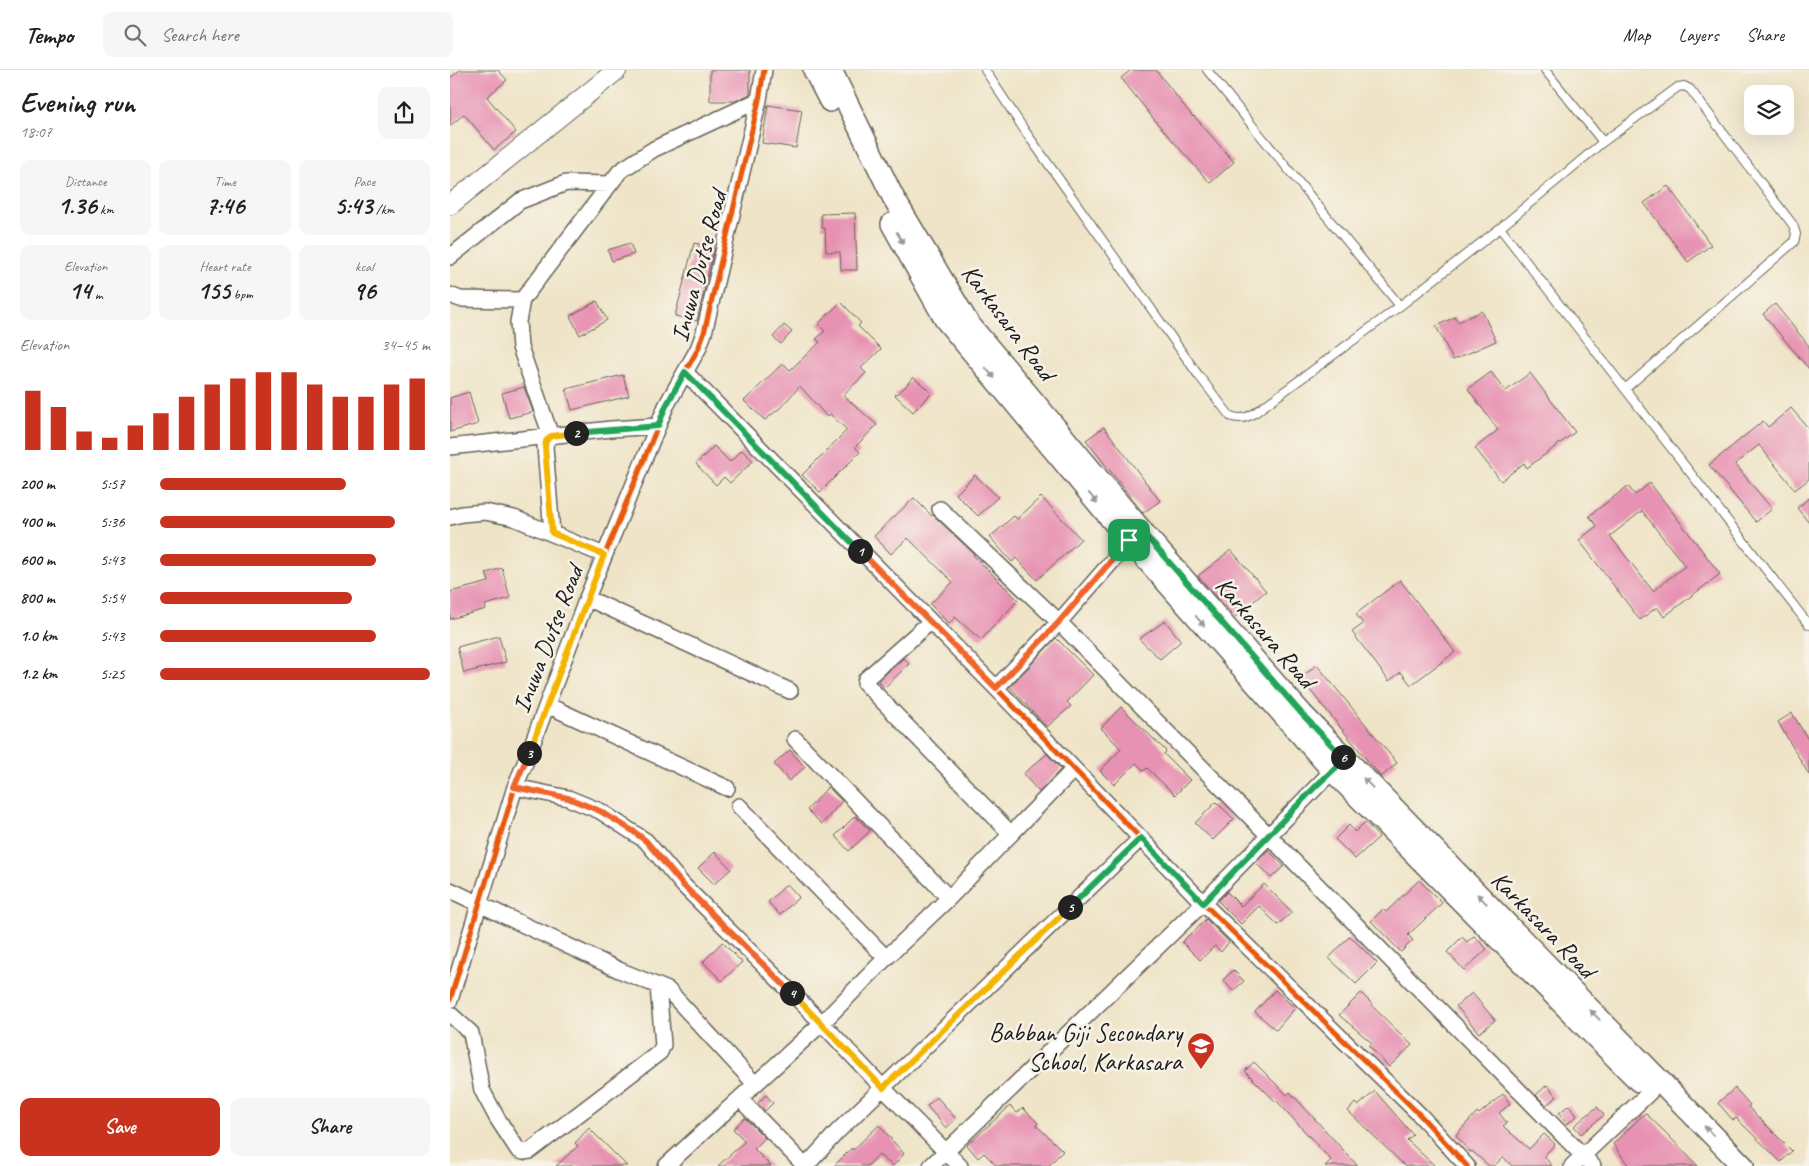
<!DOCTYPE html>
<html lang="en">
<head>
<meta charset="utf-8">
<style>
	:root { --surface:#fff; --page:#f6f6f6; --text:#202124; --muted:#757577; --line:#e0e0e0; --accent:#c8321e }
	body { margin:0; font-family:Caveat,sans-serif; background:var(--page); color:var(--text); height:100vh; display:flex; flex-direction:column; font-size:19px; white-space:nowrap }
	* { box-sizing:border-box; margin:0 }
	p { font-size:16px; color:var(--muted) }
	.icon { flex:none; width:28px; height:28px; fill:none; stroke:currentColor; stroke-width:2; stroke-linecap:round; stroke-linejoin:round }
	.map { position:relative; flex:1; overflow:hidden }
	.side { display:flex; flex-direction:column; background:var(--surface); width:450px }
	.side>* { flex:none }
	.fabs { position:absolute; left:1294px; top:15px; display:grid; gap:10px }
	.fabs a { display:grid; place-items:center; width:50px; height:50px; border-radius:10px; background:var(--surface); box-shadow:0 5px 20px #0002; font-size:25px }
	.pin { position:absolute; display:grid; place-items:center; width:42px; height:42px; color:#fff; margin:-21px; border-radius:10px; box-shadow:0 2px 8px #0006 }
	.km { position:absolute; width:25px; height:25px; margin:-12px; border-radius:50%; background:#222; color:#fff; font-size:14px; line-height:25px; text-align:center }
	.round { display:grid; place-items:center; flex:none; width:52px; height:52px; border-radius:10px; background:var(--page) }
	.summary { display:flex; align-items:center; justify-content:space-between; height:85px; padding:0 20px }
	h1 { font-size:28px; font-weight:700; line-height:38px }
	.figures { display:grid; grid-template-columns:repeat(3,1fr); gap:8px; height:85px; padding:5px 20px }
	.figures div { display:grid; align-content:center; border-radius:10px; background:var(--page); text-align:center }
	.figures b { font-size:25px; font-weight:700 }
	.figures small { font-size:14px; font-weight:400 }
	.figures p { font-size:14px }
	.chart { height:140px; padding:10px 20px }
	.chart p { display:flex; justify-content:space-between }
	.chart svg { width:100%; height:90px; margin-top:5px; stroke:var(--accent); stroke-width:6 }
	.action { display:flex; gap:10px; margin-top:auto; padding:10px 20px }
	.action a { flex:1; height:58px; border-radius:10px; background:var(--accent); color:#fff; font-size:20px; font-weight:700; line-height:58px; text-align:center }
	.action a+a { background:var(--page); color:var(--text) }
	ul { padding:0 20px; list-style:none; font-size:16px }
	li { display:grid; grid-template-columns:80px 60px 1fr; align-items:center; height:38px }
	li i { height:12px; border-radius:6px; background:var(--accent) }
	header { display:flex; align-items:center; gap:30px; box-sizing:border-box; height:70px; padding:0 25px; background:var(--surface); border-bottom:1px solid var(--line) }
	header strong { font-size:24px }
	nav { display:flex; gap:28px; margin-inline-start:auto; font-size:18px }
	.search { width:350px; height:45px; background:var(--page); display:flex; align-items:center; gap:12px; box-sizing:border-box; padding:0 18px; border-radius:10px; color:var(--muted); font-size:19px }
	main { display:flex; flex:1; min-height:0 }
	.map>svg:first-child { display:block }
	.building { fill:#e792b2; fill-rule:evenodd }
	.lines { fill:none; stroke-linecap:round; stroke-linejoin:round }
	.service-casing { stroke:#666258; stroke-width:10 }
	.minor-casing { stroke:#666258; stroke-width:18 }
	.tertiary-casing { stroke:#666258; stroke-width:21 }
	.secondary-casing { stroke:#666258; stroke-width:24 }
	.service { stroke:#fff; stroke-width:8 }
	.minor { stroke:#fff; stroke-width:15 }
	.tertiary { stroke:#fff; stroke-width:19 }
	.secondary { stroke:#fff; stroke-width:21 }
	.cycleway-casing { stroke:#f7f3e8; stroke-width:8 }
	.cycleway { stroke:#e8590c; stroke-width:5 }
	.oneway { fill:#999 }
	.split-1-casing { stroke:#fff; stroke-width:10 }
	.split-2-casing { stroke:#fff; stroke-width:10 }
	.split-3-casing { stroke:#fff; stroke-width:10 }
	.split-4-casing { stroke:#fff; stroke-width:10 }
	.split-5-casing { stroke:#fff; stroke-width:10 }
	.split-6-casing { stroke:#fff; stroke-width:10 }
	.split-7-casing { stroke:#fff; stroke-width:10 }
	.split-1 { stroke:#f0652b; stroke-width:6 }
	.split-2 { stroke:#22a559; stroke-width:6 }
	.split-3 { stroke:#f5b400; stroke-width:6 }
	.split-4 { stroke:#f0652b; stroke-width:6 }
	.split-5 { stroke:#f5b400; stroke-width:6 }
	.split-6 { stroke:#22a559; stroke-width:6 }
	.split-7 { stroke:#22a559; stroke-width:6 }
	.labels { text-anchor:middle; stroke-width:5; stroke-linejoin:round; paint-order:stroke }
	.street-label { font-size:25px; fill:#1c1c1c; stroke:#f7f3e8 }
	.poi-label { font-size:25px; fill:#1c1c1c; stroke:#f7f3e8; text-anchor:end }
</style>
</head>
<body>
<header>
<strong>Tempo</strong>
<div class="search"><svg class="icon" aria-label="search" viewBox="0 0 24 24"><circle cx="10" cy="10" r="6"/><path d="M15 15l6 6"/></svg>Search here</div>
<nav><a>Map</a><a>Layers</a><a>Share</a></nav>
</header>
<main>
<section class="side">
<div class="summary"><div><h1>Evening run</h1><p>18:07</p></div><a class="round"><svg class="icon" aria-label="share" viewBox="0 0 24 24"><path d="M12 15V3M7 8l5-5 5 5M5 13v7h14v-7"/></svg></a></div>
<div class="figures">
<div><p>Distance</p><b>1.36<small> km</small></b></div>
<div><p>Time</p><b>7:46</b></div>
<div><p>Pace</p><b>5:43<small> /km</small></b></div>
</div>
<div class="figures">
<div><p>Elevation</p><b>14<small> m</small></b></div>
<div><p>Heart rate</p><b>155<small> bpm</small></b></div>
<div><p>kcal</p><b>96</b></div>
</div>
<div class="chart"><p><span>Elevation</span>34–45 m</p>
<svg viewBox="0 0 160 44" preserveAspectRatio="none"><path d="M5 44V15M15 44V23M25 44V35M35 44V38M45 44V32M55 44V26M65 44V18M75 44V12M85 44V9M95 44V6M105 44V6M115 44V12M125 44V18M135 44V18M145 44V12M155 44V9"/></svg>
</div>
<ul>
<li><b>200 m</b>5:57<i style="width:69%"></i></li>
<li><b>400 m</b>5:36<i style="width:87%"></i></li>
<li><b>600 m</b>5:43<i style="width:80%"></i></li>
<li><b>800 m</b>5:54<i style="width:71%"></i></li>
<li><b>1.0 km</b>5:43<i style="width:80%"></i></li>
<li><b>1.2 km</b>5:25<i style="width:100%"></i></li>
</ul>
<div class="action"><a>Save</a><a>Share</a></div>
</section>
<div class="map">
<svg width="1359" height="1096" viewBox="0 0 1359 1096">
	<rect width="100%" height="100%" fill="#f7f3e8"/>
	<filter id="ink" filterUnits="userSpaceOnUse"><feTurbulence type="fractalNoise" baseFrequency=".02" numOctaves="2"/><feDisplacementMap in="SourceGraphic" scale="10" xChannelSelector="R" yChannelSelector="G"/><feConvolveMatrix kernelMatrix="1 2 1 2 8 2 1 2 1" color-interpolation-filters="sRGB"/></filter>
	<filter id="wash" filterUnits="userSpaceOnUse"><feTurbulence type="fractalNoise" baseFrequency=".0096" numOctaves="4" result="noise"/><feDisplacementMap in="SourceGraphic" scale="20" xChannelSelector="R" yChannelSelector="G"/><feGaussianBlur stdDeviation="1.12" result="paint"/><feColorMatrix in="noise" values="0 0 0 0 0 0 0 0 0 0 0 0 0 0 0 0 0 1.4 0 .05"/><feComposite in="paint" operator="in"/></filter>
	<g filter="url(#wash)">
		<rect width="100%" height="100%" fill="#efe4c7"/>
		<g id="blocks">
			<path class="building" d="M10,0H48L57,10L37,27L66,62L44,80L14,44L0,56V8Z
				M260,0H300V24L285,31H260Z
				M681,0H706L743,47L744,46L784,92L760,113L707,53L671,8Z
				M318,35L352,40L346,78L312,73Z
				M1218,116L1261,175L1238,192L1194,133Z
				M405,143L407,200H391L390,182H376L375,158H372L371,144Z
				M180,173L184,184L162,191L158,180Z
				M244,173L264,178L247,251L225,246Z
				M147,231L157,250L130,265L120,246Z
				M391,232L411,253L408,256L431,279L411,298L416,303L393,325L427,355L405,377L410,382L370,422L352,405L397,360L380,344L377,347L350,316L330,338L315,350L294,331L333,293L340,300L370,272L366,269L375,261L368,254Z
				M1325,234L1359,276V299L1313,244Z
				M1032,241L1046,271L1003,290L986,256L1005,247L1008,252Z
				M334,255L342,262L331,274L323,267Z
				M1041,302L1056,321L1080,303L1125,362L1077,398L1074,393L1051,411L1025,378L1048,360L1018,319Z
				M173,305L179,326L122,340L116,319Z
				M463,307L482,323L463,342L445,325L455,317Z
				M74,317L83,342L59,348L52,323Z
				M19,322L28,354L0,362V328Z
				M1341,338L1359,359V409L1345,420L1309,375L1285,394L1322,439L1306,452L1259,395L1313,351L1318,357Z
				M654,357L710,431L693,443L636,370Z
				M264,376L280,392L292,380L303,391L280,413L274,407L266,415L246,394Z
				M525,405L548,427L528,446L506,424Z
				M1200,413L1270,504L1214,547L1207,537L1190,550L1129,470L1147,456L1139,446L1178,416L1185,425ZM1192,441L1235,496L1203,521L1160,466Z
				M591,427L631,469L587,510L566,488L562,492L540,467L564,446L567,449Z
				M464,428L482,446L483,445L524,484L523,485L568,530L531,570L505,547L499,554L480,534L503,512L458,468L441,484L424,466Z
				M1359,428V453L1347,438Z
				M781,480L816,521L785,547L748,506Z
				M52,498L60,528L35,535L36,539L0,549V522L39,512L36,503Z
				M950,510L1005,582L961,615L951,602L939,611L902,562L913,554L906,544Z
				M715,551L731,571L710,589L689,569Z
				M49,566L56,592L14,603L7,577Z
				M606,568L643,605L617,632L621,636L597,657L560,617Z
				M454,588L459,594L434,618L428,611Z
				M867,595L947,693L931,707L850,608Z
				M671,637L716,681L714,684L740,710L725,725L697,698L694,701L686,693L664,715L650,701L671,679L651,658Z
				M1342,643L1359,671V705L1328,652Z
				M340,680L355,697L339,711L324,694Z
				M597,684L611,699L589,722L573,704Z
				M378,717L392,731L372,754L357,740Z
				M766,732L784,749L763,770L745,753Z
				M405,746L420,761L399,781L385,766Z
				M915,752L929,767L905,789L885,769L899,755L905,762Z
				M818,780L834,796L821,808L806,793Z
				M265,782L281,799L264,814L248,798Z
				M969,810L992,833L958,865L963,870L951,882L921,851L933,839L936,842Z
				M337,814L349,827L330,845L318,832Z
				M814,814L842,842L828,855L809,836L791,854L768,831L777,822L791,836Z
				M756,849L779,872L771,882L765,876L750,890L732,872L742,862L743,863Z
				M900,866L927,893L906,914L879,888Z
				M1024,866L1037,879L1014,900L997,882L1012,867L1017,872Z
				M272,872L292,892L272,911L253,892Z
				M783,900L794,911L783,921L773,910Z
				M825,920L845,938L826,960L805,942Z
				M911,923L923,935L922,936L962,975L939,997L919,976L922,973L889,945Z
				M1022,923L1045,950L1029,963L1006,936Z
				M804,992L837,1025L840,1022L908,1096H875L881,1090L826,1030L825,1031L795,1001Z
				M1097,1015L1107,1027L1096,1035L1086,1025Z
				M1285,1018L1300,1035L1298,1037L1342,1081L1331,1092L1286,1048L1283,1050L1268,1033Z
				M925,1021L963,1065L957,1070L985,1096H955L898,1041L905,1033L908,1036Z
				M1053,1024L1060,1034L1049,1043L1057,1053L1053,1056L1079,1079L1094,1064L1105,1074L1094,1086L1102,1096H1062L1053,1087L1044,1096H1039L1022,1081L1020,1082L1006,1065L1027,1042L1029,1044Z
				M316,1025L323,1033L315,1041L308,1033Z
				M487,1027L506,1049L496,1058L477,1036Z
				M1119,1035L1127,1046L1117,1054L1109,1043Z
				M560,1036L567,1043L573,1038L588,1053L586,1055L613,1081L598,1096H547L534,1083L528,1088L517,1075Z
				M1147,1037L1154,1045L1131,1064L1124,1056Z
				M1195,1043L1215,1062L1248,1096H1179L1163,1074Z
				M295,1048L315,1068L304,1079L321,1096H268L295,1071L283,1059Z
				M429,1055L454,1084L443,1096L429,1085L417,1096H384L402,1078L403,1080Z
				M139,1058L177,1096H106L128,1076L125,1073Z"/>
		</g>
	</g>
	<g filter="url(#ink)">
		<use href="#blocks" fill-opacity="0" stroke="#666258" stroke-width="1"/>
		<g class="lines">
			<g class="service-casing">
				<path id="service" d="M535,0L575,61L749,306L780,346C790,350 797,348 806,342L950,236L1050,158
					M757,0L950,236
					M1095,0L1153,72L1228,17L1234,16L1240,19L1343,155L1346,164L1344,172L1175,319L1359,555
					M1153,72L1050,158L1175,319"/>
			</g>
			<g class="minor-casing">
				<path id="minor" d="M0,187L70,131L116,113L160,114
					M0,225L10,229L72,230
					M235,302L546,618L753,833L970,1045L1017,1096
					M0,377L161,359L208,356
					M490,439L609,552L1143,1096
					M0,447L12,444L35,442L64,448L154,485
					M102,463L95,377L96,371L101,366L70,277L68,252L72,230L170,101L204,79L309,30
					M137,528L340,621
					M480,552L416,609L415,613L561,764
					M546,618L609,552L686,464
					M97,635L277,718
					M345,669L499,828
					M65,717L118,728L150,741L196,771L233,815L372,953L433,1018L510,1096
					M289,736L436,888
					M0,820L169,900L218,920L305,1014
					M0,930L65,717L75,693L137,528L216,336L248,279L254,263L309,30L314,0
					M0,944L21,963L32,1020L47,1048L68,1080L73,1082L80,1081L210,982L213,975L208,916
					M290,1029L355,1096
					M216,1096L372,953L436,888L499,828L624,699
					M356,1096L387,1062L691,768
					M481,1096L753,833L888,695
					M1122,1096L1200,1022"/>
			</g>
			<g class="tertiary-casing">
				<path id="tertiary" d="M0,135L167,0"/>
			</g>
			<g class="secondary-casing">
				<path id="secondary" d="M364,0L380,31
					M381,0L443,127L518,253L697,467L852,644L1293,1096
					M442,154L495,249L667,456L882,700L1189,1011"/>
			</g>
			<use href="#service" class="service"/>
			<use href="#minor" class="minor"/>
			<use href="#tertiary" class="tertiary"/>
			<use href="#secondary" class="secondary"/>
			<g class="cycleway-casing">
				<path id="cycleway" d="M235,302L546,618L753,833L970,1045L1017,1096
					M0,930L65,717L75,693L137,528L216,336L248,279L254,263L309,30L314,0"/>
			</g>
			<use href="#cycleway" class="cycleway"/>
		</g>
		<defs><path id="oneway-solid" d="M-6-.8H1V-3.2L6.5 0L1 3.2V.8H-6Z" transform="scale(1.25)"/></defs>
		<g class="oneway">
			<use href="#oneway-solid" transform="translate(450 168) rotate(61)"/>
			<use href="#oneway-solid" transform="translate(540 303) rotate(50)"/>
			<use href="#oneway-solid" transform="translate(643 428) rotate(50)"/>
			<use href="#oneway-solid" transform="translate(750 551) rotate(49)"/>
			<use href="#oneway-solid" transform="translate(918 713) rotate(-134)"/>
			<use href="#oneway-solid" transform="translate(1032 829) rotate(-134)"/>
			<use href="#oneway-solid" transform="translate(1145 945) rotate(-134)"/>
			<use href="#oneway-solid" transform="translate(1259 1061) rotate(-134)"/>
		</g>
	</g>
	<g class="lines" filter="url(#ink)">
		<g class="split-1-casing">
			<path id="split-1" d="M410,481L546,618L609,552L679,470"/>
		</g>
		<g class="split-2-casing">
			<path id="split-2" d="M126,363L208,356L216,336L235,302L410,481"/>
		</g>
		<g class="split-3-casing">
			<path id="split-3" d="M79,683L154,485L102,463L95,377L96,371L101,366L126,363"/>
		</g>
		<g class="split-4-casing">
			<path id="split-4" d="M79,683L64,717L118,728L150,741L183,761L196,771L233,815L342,923"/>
		</g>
		<g class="split-5-casing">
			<path id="split-5" d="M342,923L433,1018L620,837"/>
		</g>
		<g class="split-6-casing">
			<path id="split-6" d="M620,837L691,768L753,833L867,715L895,689L893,687"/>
		</g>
		<g class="split-7-casing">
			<path id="split-7" d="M679,470L690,459L852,644L893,687"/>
		</g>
		<use href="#split-1" class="split-1"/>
		<use href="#split-2" class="split-2"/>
		<use href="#split-3" class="split-3"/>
		<use href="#split-4" class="split-4"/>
		<use href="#split-5" class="split-5"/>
		<use href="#split-6" class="split-6"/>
		<use href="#split-7" class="split-7"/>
	</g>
	<defs>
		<g id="school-pin" transform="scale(1.4375)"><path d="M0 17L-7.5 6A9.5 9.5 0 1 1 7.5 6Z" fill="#c8321e" stroke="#f7f3e8"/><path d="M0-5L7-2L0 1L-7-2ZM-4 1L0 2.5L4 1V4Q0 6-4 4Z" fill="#fff"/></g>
	</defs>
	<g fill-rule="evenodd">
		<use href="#school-pin" x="751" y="976"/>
	</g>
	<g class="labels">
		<g class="street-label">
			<text transform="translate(248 196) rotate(-75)" y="9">Inuwa Dutse Road</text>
			<text transform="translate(559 252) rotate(53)" y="9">Karkasara Road</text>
			<text transform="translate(816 562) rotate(49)" y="9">Karkasara Road</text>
			<text transform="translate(97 569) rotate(-69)" y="9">Inuwa Dutse Road</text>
			<text transform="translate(1094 854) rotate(46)" y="9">Karkasara Road</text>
		</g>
		<g class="poi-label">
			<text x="732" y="971">Babban Giji Secondary<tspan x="732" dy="29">School, Karkasara</tspan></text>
		</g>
	</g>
</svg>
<div class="fabs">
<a><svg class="icon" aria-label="layers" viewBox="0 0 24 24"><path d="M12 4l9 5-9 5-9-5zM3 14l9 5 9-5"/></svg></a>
</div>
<div class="pin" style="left:679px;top:470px;background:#1e9e55"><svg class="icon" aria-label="arrive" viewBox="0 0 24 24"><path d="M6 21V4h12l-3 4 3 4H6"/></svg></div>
<b class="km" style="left:410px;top:481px">1</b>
<b class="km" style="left:126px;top:363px">2</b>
<b class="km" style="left:79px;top:683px">3</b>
<b class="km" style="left:342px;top:923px">4</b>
<b class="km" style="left:620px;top:837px">5</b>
<b class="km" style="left:893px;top:687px">6</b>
</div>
</main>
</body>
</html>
